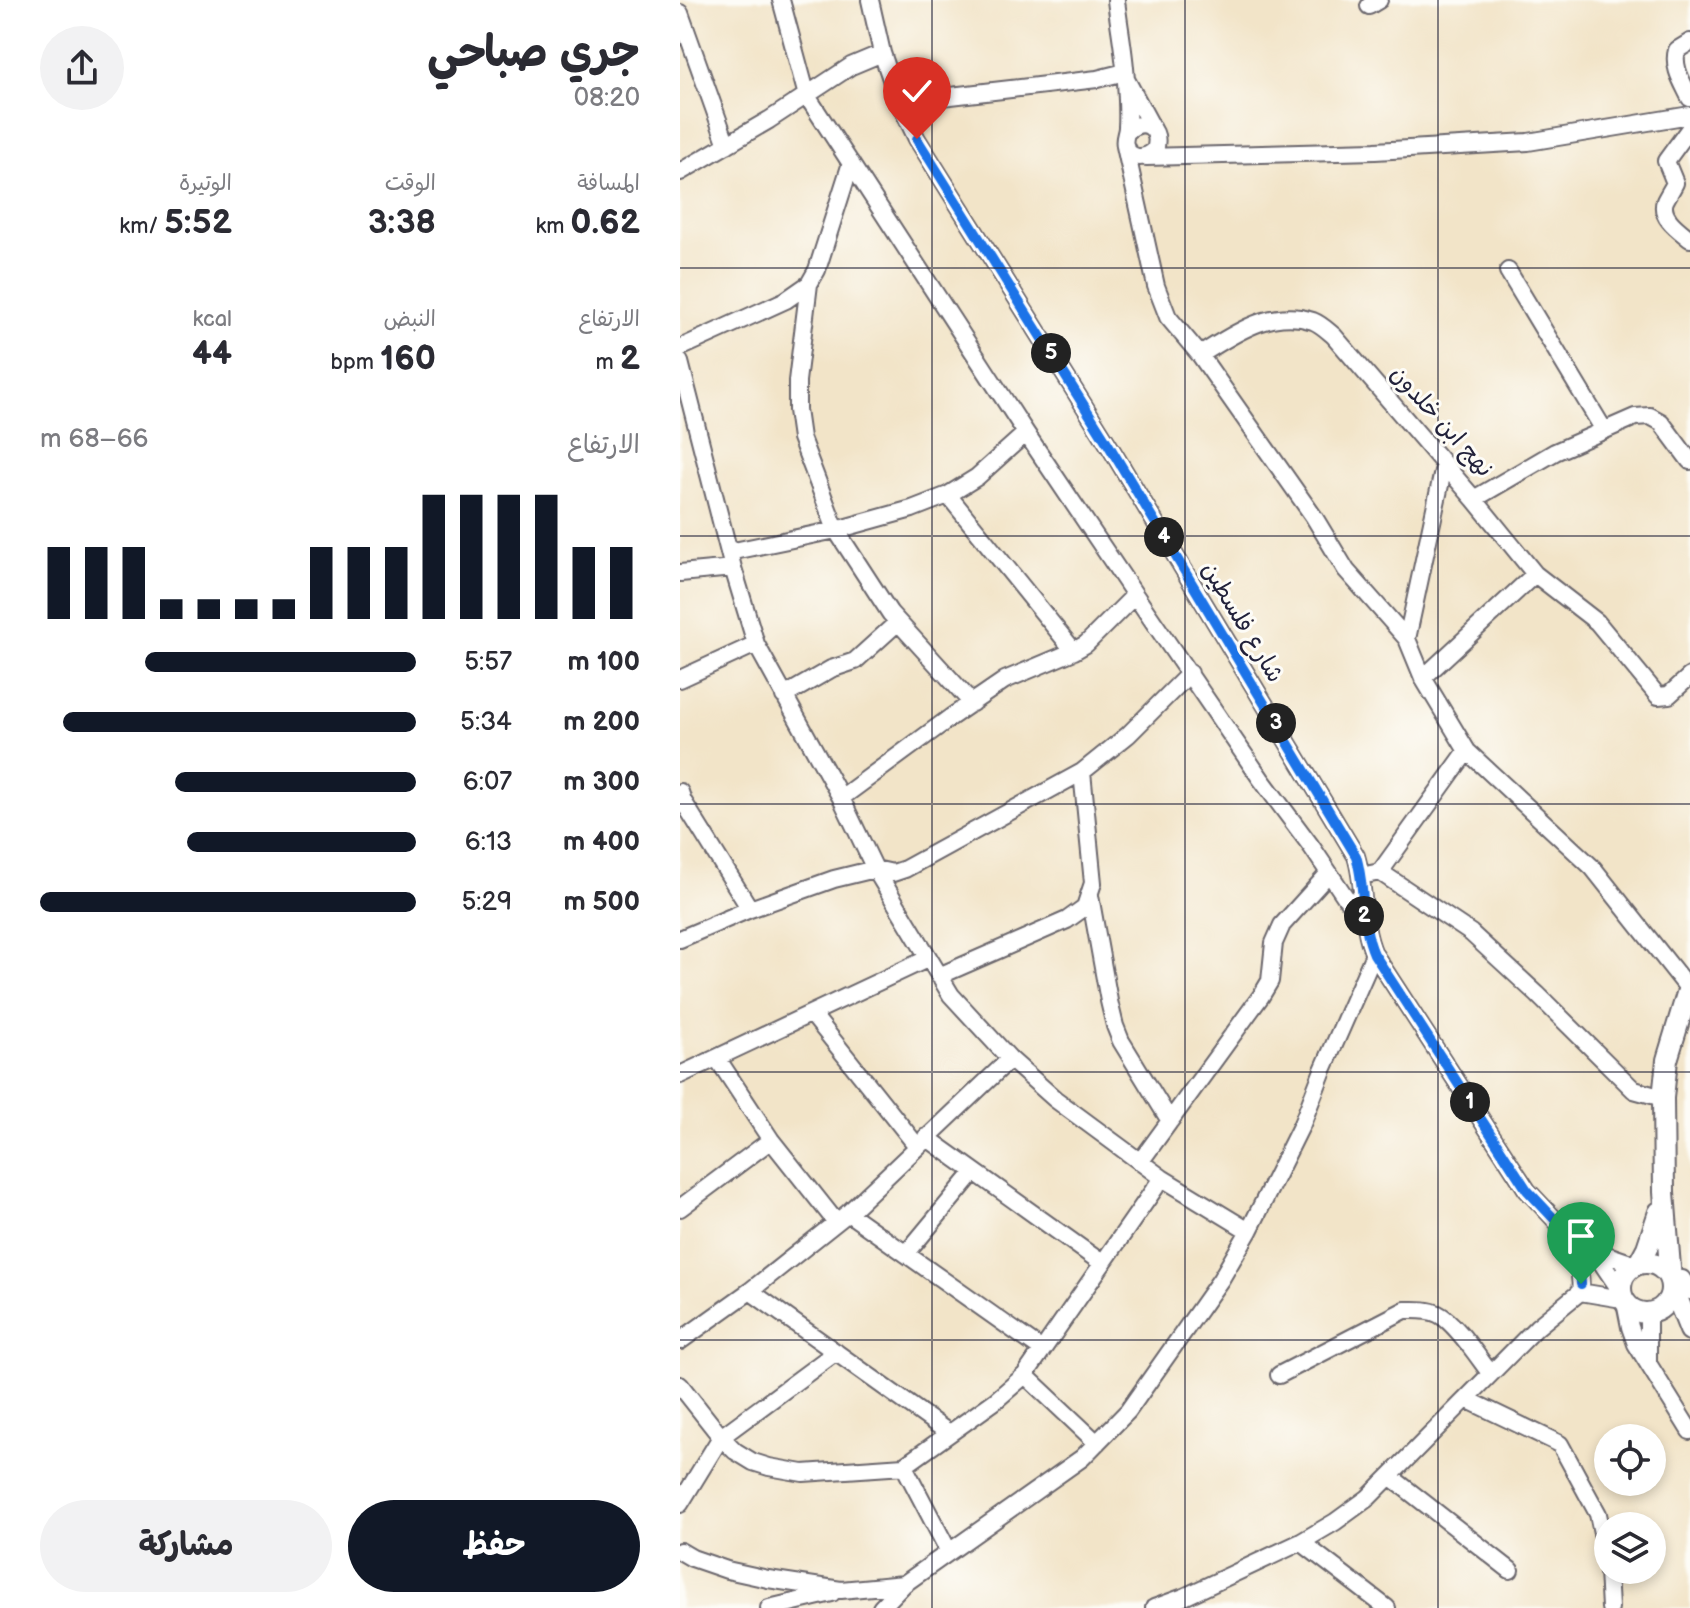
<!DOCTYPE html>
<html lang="ar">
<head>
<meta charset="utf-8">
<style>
	:root { --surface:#fff; --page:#f2f2f3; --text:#2b2b33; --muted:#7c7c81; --accent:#111827 }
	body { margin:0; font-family:"Balsamiq Sans","Playpen Sans Arabic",sans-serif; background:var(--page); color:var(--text); direction:rtl; height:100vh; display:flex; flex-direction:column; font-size:30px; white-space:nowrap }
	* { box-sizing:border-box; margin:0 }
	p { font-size:26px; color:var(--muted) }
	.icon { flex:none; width:44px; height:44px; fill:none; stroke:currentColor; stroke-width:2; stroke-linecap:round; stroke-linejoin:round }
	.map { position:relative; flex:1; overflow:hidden; direction:ltr }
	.panel { display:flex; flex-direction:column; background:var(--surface); width:680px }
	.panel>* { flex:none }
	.tools { position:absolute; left:914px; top:1424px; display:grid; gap:16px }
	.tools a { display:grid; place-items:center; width:72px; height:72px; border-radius:50%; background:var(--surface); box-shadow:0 4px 12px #0003; font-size:40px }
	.pin { position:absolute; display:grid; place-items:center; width:68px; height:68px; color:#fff; margin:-82px -34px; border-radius:50% 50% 50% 0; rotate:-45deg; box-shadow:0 0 8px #0007 }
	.pin .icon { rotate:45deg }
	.km { position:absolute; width:40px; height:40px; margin:-20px; border-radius:50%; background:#222; color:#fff; font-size:22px; line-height:40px; text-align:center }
	.round { display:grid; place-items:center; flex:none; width:84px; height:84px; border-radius:42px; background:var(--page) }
	.head { display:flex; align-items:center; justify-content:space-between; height:136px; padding:0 40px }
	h1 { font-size:44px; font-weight:700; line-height:60px }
	.metrics { display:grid; grid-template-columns:repeat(3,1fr); gap:12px; height:136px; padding:8px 40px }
	.metrics div { display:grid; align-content:center }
	.metrics b { font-size:34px; font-weight:700 }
	.metrics small { font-size:22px; font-weight:400 }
	.metrics p { font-size:22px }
	.chart { height:224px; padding:16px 40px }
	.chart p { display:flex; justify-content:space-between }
	.chart svg { width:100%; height:144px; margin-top:8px; stroke:var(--accent); stroke-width:6 }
	.cta { display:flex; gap:16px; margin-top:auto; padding:16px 40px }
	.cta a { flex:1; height:92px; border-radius:48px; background:var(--accent); color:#fff; font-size:32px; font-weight:700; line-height:92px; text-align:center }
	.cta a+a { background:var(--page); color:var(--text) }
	ul { padding:0 40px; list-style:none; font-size:26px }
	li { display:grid; grid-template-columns:128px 96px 1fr; align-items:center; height:60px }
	li i { height:20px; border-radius:10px; background:var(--accent) }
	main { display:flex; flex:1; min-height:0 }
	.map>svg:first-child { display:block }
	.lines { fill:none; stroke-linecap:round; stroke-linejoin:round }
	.minor-casing { stroke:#6b666c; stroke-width:20 }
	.major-casing { stroke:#6b666c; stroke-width:24 }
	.minor { stroke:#fff; stroke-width:16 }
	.major { stroke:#fff; stroke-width:20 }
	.route-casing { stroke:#fff; stroke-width:16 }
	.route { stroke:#1a73e8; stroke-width:10 }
	.grid { fill:none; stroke:#22223b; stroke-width:2; stroke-opacity:0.55 }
	.labels { text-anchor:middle; stroke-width:6; stroke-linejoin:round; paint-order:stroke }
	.street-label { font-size:24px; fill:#22223b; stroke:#fdfcf7 }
</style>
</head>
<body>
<main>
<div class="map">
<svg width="1010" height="1608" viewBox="0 0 1010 1608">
	<rect width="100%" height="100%" fill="#fdfcf7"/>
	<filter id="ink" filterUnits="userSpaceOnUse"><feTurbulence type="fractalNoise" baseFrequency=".0125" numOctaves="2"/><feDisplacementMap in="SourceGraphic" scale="16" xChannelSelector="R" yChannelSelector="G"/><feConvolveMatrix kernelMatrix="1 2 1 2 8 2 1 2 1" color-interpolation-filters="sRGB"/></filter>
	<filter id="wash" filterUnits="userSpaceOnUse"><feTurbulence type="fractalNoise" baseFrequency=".006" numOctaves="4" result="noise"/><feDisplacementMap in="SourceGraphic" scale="32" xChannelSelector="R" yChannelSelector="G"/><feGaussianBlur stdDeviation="1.8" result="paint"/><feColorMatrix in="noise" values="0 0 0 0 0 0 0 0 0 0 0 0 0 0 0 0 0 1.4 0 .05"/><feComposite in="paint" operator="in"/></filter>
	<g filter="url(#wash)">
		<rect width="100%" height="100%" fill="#f2e4c8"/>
	</g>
	<g filter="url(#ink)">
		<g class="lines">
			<g class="minor-casing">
				<path id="minor" d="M101,0L127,96L346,433L455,595L581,779L631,846L668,901L683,899
					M190,0L202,53L219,102L237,139L428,444L676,856C686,888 680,922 694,954L847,1190L880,1225L913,1250L956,1265
					M436,0C439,27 445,55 446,82C447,97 448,112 447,127C447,133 443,139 445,145C449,161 466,159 475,150C482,129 465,116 448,131
					M689,6L699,0
					M0,13L47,145
					M1010,42L997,50C992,67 1003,83 1010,98
					M447,81L473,129
					M219,102L417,79L445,72
					M1010,128L986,161L995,183C992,189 988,195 985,201C979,217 999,230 1010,239
					M445,146L476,286L488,317L520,355L634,517L666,570L727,639
					M466,157L695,151L848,142L1010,115
					M0,172L89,120L171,66L202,53
					M828,271L924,430
					M129,284L117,381V410L121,438L156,530L210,613L292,703
					M0,348L106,300L129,284L137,270L143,251L171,163
					M520,355C554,334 591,307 633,321C641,324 648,331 654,336L794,499L875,452L955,417L970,416L981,422L1010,461
					M0,362L53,568L76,644L161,798L195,869L271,995L330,1059L375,1099L482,1178L569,1231
					M764,466L727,639L743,678L787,751
					M268,495L394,651
					M794,499L855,574L917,622L978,696L989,695L1010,676
					M49,552L156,530L232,509L268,495L297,477L346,433
					M0,573L53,568
					M743,678L855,574
					M0,679L76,644
					M104,696L151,669L175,661L218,622
					M0,792L3,801L70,909
					M161,798L271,717L325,680L394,651L406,644L455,595
					M700,872L791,933L857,994L954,1090L983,1098
					M681,876L700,872L787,751L913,868L1008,988
					M410,896L429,1001L435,1026L441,1041L490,1121
					M0,939L70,909L154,879L195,869L213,873L225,869L402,772L448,735L510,673
					M259,976L387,920L405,907L413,883L402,772
					M132,1014L237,1146
					M37,1058L91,1140L156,1222
					M0,1075L247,959
					M246,1137L422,1263
					M460,1162L581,996L590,981L594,943L602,925L649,873
					M0,1208L91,1140
					M168,1213L362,1350
					M913,1250L942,1293
					M226,1254L294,1172
					M991,1280L1002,1279L1010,1291
					M70,1291L269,1433
					M900,1292L942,1299
					M945,1302L950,1327L956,1344L1010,1431
					M968,1314V1362
					M0,1341L70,1291L168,1213L330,1059
					M345,1375L417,1443
					M599,1375L725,1310C736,1310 748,1309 758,1314C775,1322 798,1357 810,1373
					M0,1385L41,1437L55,1451L73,1462L89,1467L123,1473L224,1466L315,1401L345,1375L482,1178
					M786,1399L880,1444L918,1514L928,1561
					M224,1466L269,1552
					M711,1477L830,1570
					M0,1504L41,1437L156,1352
					M621,1542L707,1608
					M0,1551L12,1558L47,1570L88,1579L161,1590L224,1584
					M928,1570L930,1608
					M89,1608L152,1593
					M201,1608L224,1584L402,1458L448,1411L541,1279L569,1231L622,1124L643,1070L694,954
					M474,1608L504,1597L621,1542L655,1522L688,1498L857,1327L900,1292C904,1268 890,1248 880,1227"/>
			</g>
			<g class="major-casing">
				<path id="major" d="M941 1288a25 25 0 1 1 50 0a25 25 0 1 1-50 0Z
					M959,1263L967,1248L979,1212
					M991,1280L984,1192L983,1098L987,1060L1010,984
					M992,1285L1010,1330"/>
			</g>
			<use href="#minor" class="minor"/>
			<use href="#major" class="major"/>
		</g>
	</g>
	<g class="lines" filter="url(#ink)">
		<g class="route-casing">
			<path id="route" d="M237,139L428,444L676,856C686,888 680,922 694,954L847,1190L880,1225L900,1269L901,1284"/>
		</g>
		<use href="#route" class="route"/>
	</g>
	<path class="grid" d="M252,0V1608M505,0V1608M758,0V1608M0,268H1010M0,536H1010M0,804H1010M0,1072H1010M0,1340H1010"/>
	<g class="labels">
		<g class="street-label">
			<text transform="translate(762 421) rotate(48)" y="8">نهج ابن خلدون</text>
			<text transform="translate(563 622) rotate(59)" y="8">شارع فلسطين</text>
		</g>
	</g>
</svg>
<div class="tools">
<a><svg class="icon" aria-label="locate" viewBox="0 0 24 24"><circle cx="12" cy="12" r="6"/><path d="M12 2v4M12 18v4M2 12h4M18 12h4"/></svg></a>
<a><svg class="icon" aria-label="layers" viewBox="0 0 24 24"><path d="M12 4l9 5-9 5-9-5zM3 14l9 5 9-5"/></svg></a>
</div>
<div class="pin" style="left:901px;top:1284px;background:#1e9e55"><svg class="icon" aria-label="arrive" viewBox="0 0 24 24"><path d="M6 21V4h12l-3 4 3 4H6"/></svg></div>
<div class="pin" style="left:237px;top:139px;background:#d93025"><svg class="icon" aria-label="check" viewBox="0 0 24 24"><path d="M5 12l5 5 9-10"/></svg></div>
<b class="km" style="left:790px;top:1102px">1</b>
<b class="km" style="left:684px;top:916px">2</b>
<b class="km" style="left:596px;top:723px">3</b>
<b class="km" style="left:484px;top:537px">4</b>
<b class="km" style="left:371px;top:353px">5</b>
</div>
<section class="panel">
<div class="head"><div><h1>جري صباحي</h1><p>08:20</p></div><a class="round"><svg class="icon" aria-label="share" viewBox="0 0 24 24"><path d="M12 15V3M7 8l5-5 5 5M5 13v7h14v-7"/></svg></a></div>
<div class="metrics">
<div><p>المسافة</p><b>0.62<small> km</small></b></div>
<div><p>الوقت</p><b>3:38</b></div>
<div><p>الوتيرة</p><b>5:52<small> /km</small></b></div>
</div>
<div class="metrics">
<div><p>الارتفاع</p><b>2<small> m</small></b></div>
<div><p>النبض</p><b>160<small> bpm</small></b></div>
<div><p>kcal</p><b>44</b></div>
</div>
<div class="chart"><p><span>الارتفاع</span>66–68 m</p>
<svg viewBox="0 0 160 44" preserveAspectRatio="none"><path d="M5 44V22M15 44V22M25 44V22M35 44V38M45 44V38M55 44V38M65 44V38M75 44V22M85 44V22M95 44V22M105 44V6M115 44V6M125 44V6M135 44V6M145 44V22M155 44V22"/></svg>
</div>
<ul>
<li><b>100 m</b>5:57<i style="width:72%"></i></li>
<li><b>200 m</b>5:34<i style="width:94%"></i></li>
<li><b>300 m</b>6:07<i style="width:64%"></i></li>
<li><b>400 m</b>6:13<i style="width:61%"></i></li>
<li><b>500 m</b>5:29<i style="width:100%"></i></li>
</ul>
<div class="cta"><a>حفظ</a><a>مشاركة</a></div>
</section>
</main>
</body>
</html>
